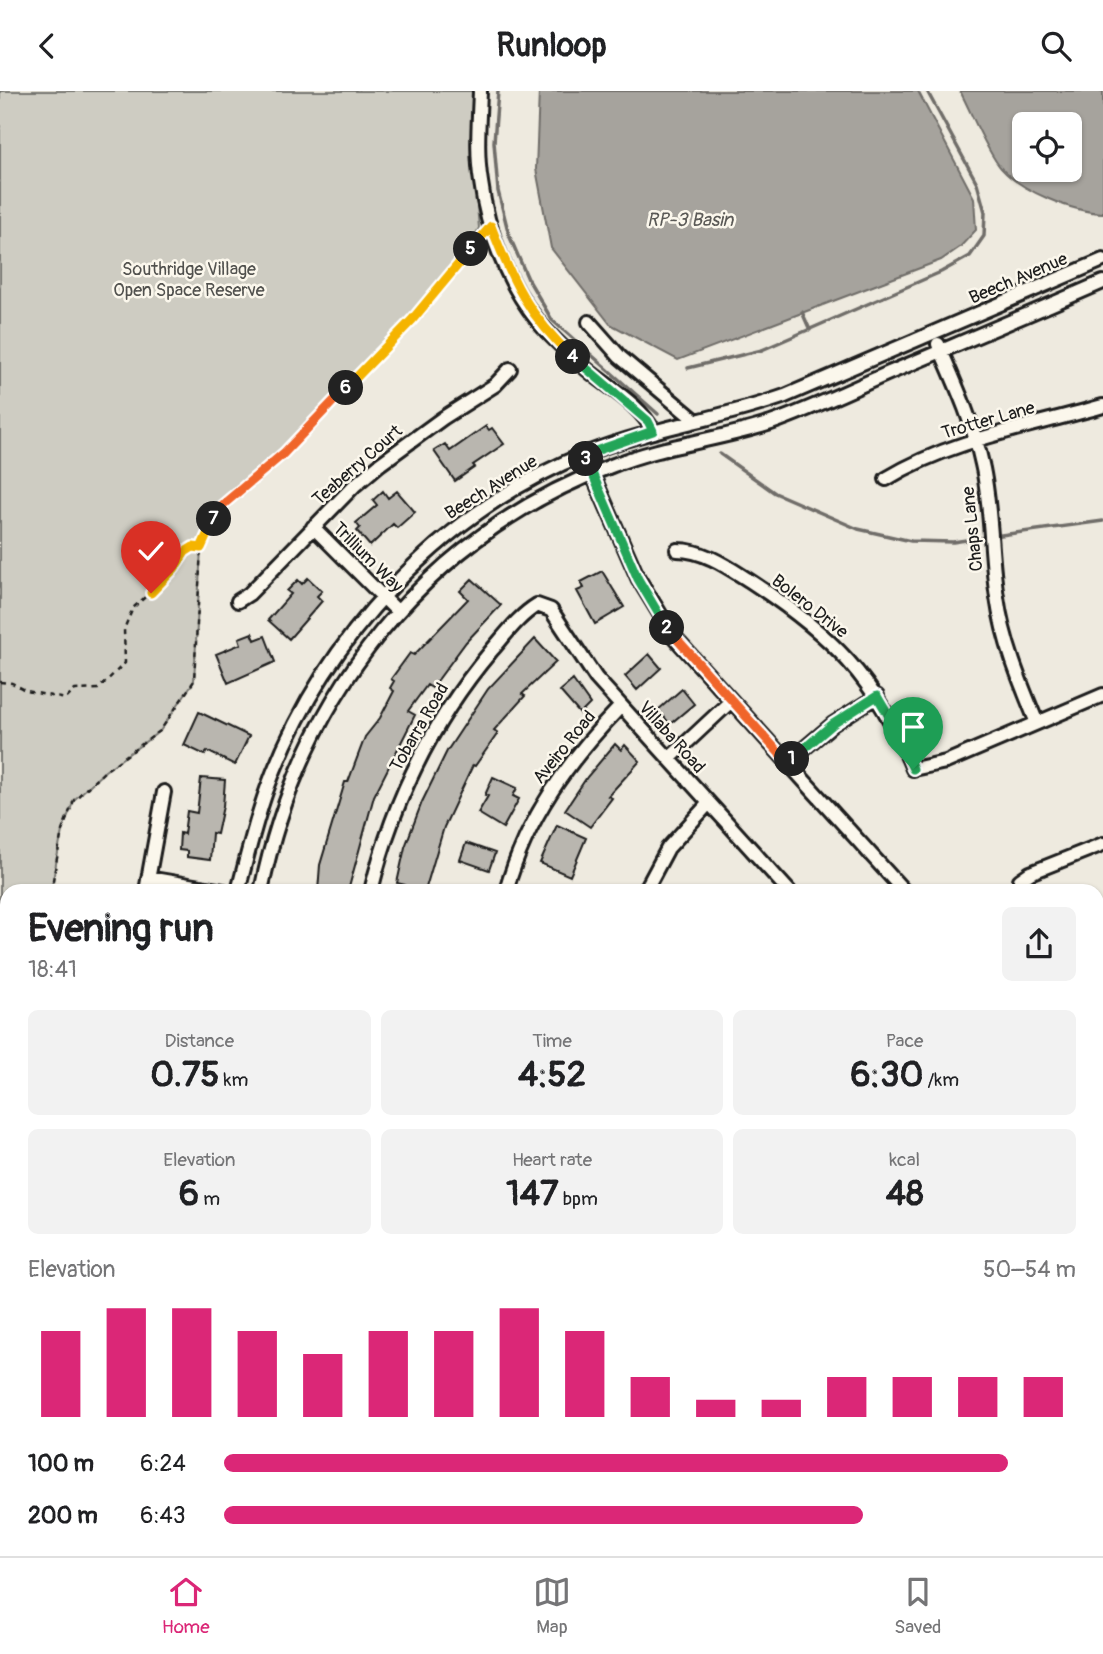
<!DOCTYPE html>
<html lang="en">
<head>
<meta charset="utf-8">
<style>
	:root { --surface:#fff; --page:#f2f2f2; --text:#202124; --muted:#757577; --line:#e0e0e0; --accent:#db2777 }
	body { margin:0; font-family:Pangolin,sans-serif; background:var(--page); color:var(--text); height:100vh; display:flex; flex-direction:column; font-size:26px; white-space:nowrap }
	* { box-sizing:border-box; margin:0 }
	p { font-size:23px; color:var(--muted) }
	.icon { flex:none; width:38px; height:38px; fill:none; stroke:currentColor; stroke-width:2; stroke-linecap:round; stroke-linejoin:round }
	.map { position:relative; flex:1; overflow:hidden }
	.details { position:absolute; left:0px; top:793px; width:1104px; height:674px; display:flex; flex-direction:column; background:var(--surface); border-radius:21px 21px 0 0; box-shadow:0 2px 5px #0004 }
	.details>* { flex:none }
	.controls { position:absolute; left:1012px; top:21px; display:grid; gap:14px }
	.controls a { display:grid; place-items:center; width:70px; height:70px; border-radius:10px; background:var(--surface); box-shadow:0 2px 5px #0004; font-size:35px }
	.pin { position:absolute; display:grid; place-items:center; width:60px; height:60px; color:#fff; margin:-72px -30px; border-radius:50% 50% 50% 0; rotate:-45deg; box-shadow:0 0 7px #0007 }
	.pin .icon { rotate:45deg }
	.km { position:absolute; width:35px; height:35px; margin:-18px; border-radius:50%; background:#222; color:#fff; font-size:19px; line-height:35px; text-align:center }
	.round { display:grid; place-items:center; flex:none; width:74px; height:74px; border-radius:10px; background:var(--page) }
	.head { display:flex; align-items:center; justify-content:space-between; height:119px; padding:0 28px }
	h1 { font-size:38px; font-weight:800; line-height:52px }
	.figures { display:grid; grid-template-columns:repeat(3,1fr); gap:10px; height:119px; padding:7px 28px }
	.figures div { display:grid; align-content:center; border-radius:10px; background:var(--page); text-align:center }
	.figures b { font-size:35px; font-weight:800 }
	.figures small { font-size:19px; font-weight:400 }
	.figures p { font-size:19px }
	.chart { height:196px; padding:14px 28px }
	.chart p { display:flex; justify-content:space-between }
	.chart svg { width:100%; height:126px; margin-top:7px; stroke:var(--accent); stroke-width:6 }
	ul { padding:0 28px; list-style:none; font-size:23px }
	li { display:grid; grid-template-columns:112px 84px 1fr; align-items:center; height:52px }
	li i { height:18px; border-radius:9px; background:var(--accent) }
	header { display:flex; justify-content:space-between; align-items:center; height:91px; padding:0 28px; background:var(--surface); font-size:32px; font-weight:800 }
	.tab-bar { display:flex; justify-content:space-around; align-items:center; height:98px; border-top:2px solid var(--line); background:var(--surface); font-size:19px; color:var(--muted) }
	.tab-bar a { display:grid; justify-items:center; gap:4px }
	.tab-bar .selected { color:var(--accent) }
	.map>svg:first-child { display:block }
	.built { fill:#dedad1 }
	.green { fill:#ceccc2; stroke:#75746f; stroke-width:2 }
	.water { fill:#a6a39d; stroke:#6f6d69; stroke-width:2; fill-rule:evenodd }
	.lines { fill:none; stroke-linecap:round; stroke-linejoin:round }
	.stream { stroke:#6f6d69; stroke-width:3.5 }
	.building { fill:#b9b6af; stroke:#1c1c1c; stroke-width:2 }
	.minor-casing { stroke:#1c1c1c; stroke-width:18 }
	.path { stroke:#1c1c1c; stroke-width:2.5; stroke-dasharray:5 5; stroke-linecap:butt }
	.minor { stroke:#fbf7ec; stroke-width:12 }
	.split-1-casing { stroke:#fff; stroke-width:14 }
	.split-2-casing { stroke:#fff; stroke-width:14 }
	.split-3-casing { stroke:#fff; stroke-width:14 }
	.split-4-casing { stroke:#fff; stroke-width:14 }
	.split-5-casing { stroke:#fff; stroke-width:14 }
	.split-6-casing { stroke:#fff; stroke-width:14 }
	.split-7-casing { stroke:#fff; stroke-width:14 }
	.split-8-casing { stroke:#fff; stroke-width:14 }
	.split-1 { stroke:#22a559; stroke-width:9 }
	.split-2 { stroke:#f0652b; stroke-width:9 }
	.split-3 { stroke:#22a559; stroke-width:9 }
	.split-4 { stroke:#22a559; stroke-width:9 }
	.split-5 { stroke:#f5b400; stroke-width:9 }
	.split-6 { stroke:#f5b400; stroke-width:9 }
	.split-7 { stroke:#f0652b; stroke-width:9 }
	.split-8 { stroke:#f5b400; stroke-width:9 }
	.labels { text-anchor:middle; stroke-width:5; stroke-linejoin:round; paint-order:stroke }
	.park-label { font-size:18px; fill:#51514e; stroke:#fbf7ec }
	.street-label { font-size:18px; fill:#1c1c1c; stroke:#fbf7ec }
	.water-label { font-size:19px; font-style:italic; fill:#5a5956; stroke:#fbf7ec }
</style>
</head>
<body>
<header><svg class="icon" aria-label="back" viewBox="0 0 24 24"><path d="M15 5l-7 7 7 7"/></svg>Runloop<svg class="icon" aria-label="search" viewBox="0 0 24 24"><circle cx="10" cy="10" r="6"/><path d="M15 15l6 6"/></svg></header>
<div class="map">
<svg width="1103" height="1465" viewBox="0 0 1103 1465">
	<rect width="100%" height="100%" fill="#eeeadf"/>
	<filter id="ink" filterUnits="userSpaceOnUse"><feTurbulence type="fractalNoise" baseFrequency=".0143" numOctaves="2"/><feDisplacementMap in="SourceGraphic" scale="14" xChannelSelector="R" yChannelSelector="G"/><feConvolveMatrix kernelMatrix="1 2 1 2 8 2 1 2 1" color-interpolation-filters="sRGB"/></filter>
	<g filter="url(#ink)">
		<path class="built" d="M723,1460H854L842,1465H725Z"/>
		<path class="green" d="M0,0H473V70L479,137L461,171L412,228L283,362L219,417L201,457L194,590L160,640L105,680L74,709L62,740L51,800H7V850H0Z
			M1097,1181L1103,1194V1465H842L854,1460H1097Z"/>
		<path class="water" d="M539,0H918L974,107L976,139L960,156L941,169L678,269L610,233L551,157L536,78Z
			M960,0H1103V122C1073,121 1021,100 1001,77C988,63 970,19 960,0ZM1069,33V79H1024V33Z"/>
		<g class="lines">
			<path class="stream" d="M498,0L494,51L498,100L509,144L528,188L552,229L658,323
				M802,221L810,239
				M688,277L762,259L941,181L970,165L984,145L985,121L977,92L927,0
				M720,363L775,402L858,438L911,450L953,451L986,446
				M994,445L1103,430"/>
		</g>
		<path class="building" d="M486,335L489,339L492,337L504,353L473,374L475,376L455,390L434,360L445,353L450,360Z
			M383,400L388,407L397,400L415,421L397,437L393,433L370,455L357,440L360,437L356,432L377,414L373,409Z
			M602,480L624,516L595,533L577,500L584,497L581,491Z
			M308,487L322,500L317,505L322,510L289,548L268,529L291,503L287,500L298,489L302,493Z
			M472,488L501,514L466,551L432,597L427,594L408,620L415,624L374,705L348,800H318L320,774L345,691H348L365,646L380,627L394,600L390,597L394,590L391,588L410,562L414,564L468,508L460,500Z
			M252,542L255,549L265,545L275,571L228,592L216,563L241,553L239,547Z
			M535,548L556,571L522,603L525,605L494,639L498,642L475,675L473,674L444,736L425,800H403L405,794L397,792L405,756L422,711L447,660L488,598Z
			M649,563L661,577L637,599L625,585Z
			M573,589L590,613L580,623L560,600Z
			M682,598L694,613L670,633L658,619Z
			M199,621L249,645L235,674L207,660L205,664L184,654Z
			M615,653L621,659L625,654L640,670L608,705L612,707L590,736L565,719L587,686Z
			M493,686L517,697L513,705L519,708L503,737L478,722L488,705L485,704Z
			M201,687L225,689L223,715L217,743L212,742L210,769L187,766V760L179,759L180,742L184,743L187,720L197,722Z
			M557,734L586,747L570,785L540,772Z
			M466,752L495,762L489,779L460,769Z"/>
		<g class="lines">
			<g class="minor-casing">
				<path id="minor" d="M480,0C479,30 476,61 481,91C487,139 507,192 537,229C550,246 567,260 583,275C605,295 640,312 653,340
					M589,231L620,266L695,329
					M938,253C955,292 973,331 982,373C992,416 990,462 997,506C1003,550 1020,591 1037,632
					M584,364L638,487L674,546L904,800
					M886,388C952,348 1030,336 1103,315
					M313,436L397,520
					M677,459C704,459 728,476 750,490C831,543 876,587 913,678L946,671L1103,604
					M238,510L249,503L354,395L380,373L443,327L495,294L510,278
					M669,668L731,610
					M787,672L833,633L877,605
					M148,787L224,800
					M146,800L164,701
					M238,800C247,766 255,731 267,698C321,549 439,422 587,362C651,337 720,328 785,305L1103,169
					M261,800C301,605 423,447 611,375C663,354 719,349 771,332C811,318 850,299 889,282C960,252 1032,222 1103,191
					M371,800C393,709 432,630 492,559C506,543 519,525 537,514L551,519L596,587L789,800
					M506,800C527,726 568,670 621,615
					M645,800L668,757L709,712
					M1022,800L1020,789L1030,782L1103,753
					M1097,934L1103,947
					M0,1077L7,1089
					M1097,1142L1103,1155
					M0,1227L7,1232
					M0,1343L7,1347
					M0,1421L7,1414
					M156,1460V1465
					M248,1460V1465
					M269,1460V1465
					M370,1460L371,1465
					M506,1460L507,1465
					M650,1460L652,1465
					M733,1460L735,1465
					M825,1465L838,1460"/>
			</g>
			<path class="path" d="M0,591L12,592L27,600L66,608L75,599L98,598L125,572L124,538L133,517L164,489L185,461L193,456L201,457
				M51,800L62,740L74,709L105,680L160,640L194,590L201,457L219,417L283,362L412,228L481,147
				M0,850H7"/>
			<use href="#minor" class="minor"/>
		</g>
	</g>
	<g class="lines" filter="url(#ink)">
		<g class="split-1-casing">
			<path id="split-1" d="M792,668L833,633L877,605L897,639L913,678"/>
		</g>
		<g class="split-2-casing">
			<path id="split-2" d="M667,537L788,672L792,668"/>
		</g>
		<g class="split-3-casing">
			<path id="split-3" d="M586,368L638,488L667,537"/>
		</g>
		<g class="split-4-casing">
			<path id="split-4" d="M573,266L648,330L653,340L584,364L586,368"/>
		</g>
		<g class="split-5-casing">
			<path id="split-5" d="M471,158L491,135C512,190 529,226 573,266"/>
		</g>
		<g class="split-6-casing">
			<path id="split-6" d="M346,297L412,229L471,158"/>
		</g>
		<g class="split-7-casing">
			<path id="split-7" d="M214,428L219,417L284,362L346,297"/>
		</g>
		<g class="split-8-casing">
			<path id="split-8" d="M151,502L174,478L185,461L193,456L201,457L214,428"/>
		</g>
		<use href="#split-1" class="split-1"/>
		<use href="#split-2" class="split-2"/>
		<use href="#split-3" class="split-3"/>
		<use href="#split-4" class="split-4"/>
		<use href="#split-5" class="split-5"/>
		<use href="#split-6" class="split-6"/>
		<use href="#split-7" class="split-7"/>
		<use href="#split-8" class="split-8"/>
	</g>
	<g class="labels">
		<g class="park-label">
			<text x="189" y="184">Southridge Village<tspan x="189" dy="21">Open Space Reserve</tspan></text>
		</g>
		<g class="street-label">
			<text transform="translate(1018 187) rotate(-23)" y="6">Beech Avenue</text>
			<text transform="translate(988 329) rotate(-16)" y="6">Trotter Lane</text>
			<text transform="translate(357 374) rotate(-41)" y="6">Teaberry Court</text>
			<text transform="translate(491 396) rotate(-32)" y="6">Beech Avenue</text>
			<text transform="translate(972 438) rotate(-96)" y="6">Chaps Lane</text>
			<text transform="translate(368 466) rotate(45)" y="6">Trillium Way</text>
			<text transform="translate(810 515) rotate(38)" y="6">Bolero Drive</text>
			<text transform="translate(419 636) rotate(-60)" y="6">Tobarra Road</text>
			<text transform="translate(672 646) rotate(48)" y="6">Villaba Road</text>
			<text transform="translate(564 656) rotate(-51)" y="6">Aveiro Road</text>
		</g>
		<g class="water-label">
			<text x="690" y="135">RP-3 Basin</text>
		</g>
	</g>
</svg>
<div class="controls">
<a><svg class="icon" aria-label="locate" viewBox="0 0 24 24"><circle cx="12" cy="12" r="6"/><path d="M12 2v4M12 18v4M2 12h4M18 12h4"/></svg></a>
</div>
<div class="pin" style="left:913px;top:678px;background:#1e9e55"><svg class="icon" aria-label="arrive" viewBox="0 0 24 24"><path d="M6 21V4h12l-3 4 3 4H6"/></svg></div>
<div class="pin" style="left:151px;top:502px;background:#d93025"><svg class="icon" aria-label="check" viewBox="0 0 24 24"><path d="M5 12l5 5 9-10"/></svg></div>
<b class="km" style="left:792px;top:668px">1</b>
<b class="km" style="left:667px;top:537px">2</b>
<b class="km" style="left:586px;top:368px">3</b>
<b class="km" style="left:573px;top:266px">4</b>
<b class="km" style="left:471px;top:158px">5</b>
<b class="km" style="left:346px;top:297px">6</b>
<b class="km" style="left:214px;top:428px">7</b>
<section class="details">
<div class="head"><div><h1>Evening run</h1><p>18:41</p></div><a class="round"><svg class="icon" aria-label="share" viewBox="0 0 24 24"><path d="M12 15V3M7 8l5-5 5 5M5 13v7h14v-7"/></svg></a></div>
<div class="figures">
<div><p>Distance</p><b>0.75<small> km</small></b></div>
<div><p>Time</p><b>4:52</b></div>
<div><p>Pace</p><b>6:30<small> /km</small></b></div>
</div>
<div class="figures">
<div><p>Elevation</p><b>6<small> m</small></b></div>
<div><p>Heart rate</p><b>147<small> bpm</small></b></div>
<div><p>kcal</p><b>48</b></div>
</div>
<div class="chart"><p><span>Elevation</span>50–54 m</p>
<svg viewBox="0 0 160 44" preserveAspectRatio="none"><path d="M5 44V14M15 44V6M25 44V6M35 44V14M45 44V22M55 44V14M65 44V14M75 44V6M85 44V14M95 44V30M105 44V38M115 44V38M125 44V30M135 44V30M145 44V30M155 44V30"/></svg>
</div>
<ul>
<li><b>100 m</b>6:24<i style="width:92%"></i></li>
<li><b>200 m</b>6:43<i style="width:75%"></i></li>
</ul>
</section>
</div>
<nav class="tab-bar">
<a class="selected"><svg class="icon" aria-label="home" viewBox="0 0 24 24"><path d="M3 11l9-7 9 7M6 9v11h12V9"/></svg>Home</a>
<a><svg class="icon" aria-label="map" viewBox="0 0 24 24"><path d="M3 6l6-2 6 2 6-2v14l-6 2-6-2-6 2zM9 4v14M15 6v14"/></svg>Map</a>
<a><svg class="icon" aria-label="saved" viewBox="0 0 24 24"><path d="M7 4h10v16l-5-4-5 4z"/></svg>Saved</a>
</nav>
</body>
</html>
